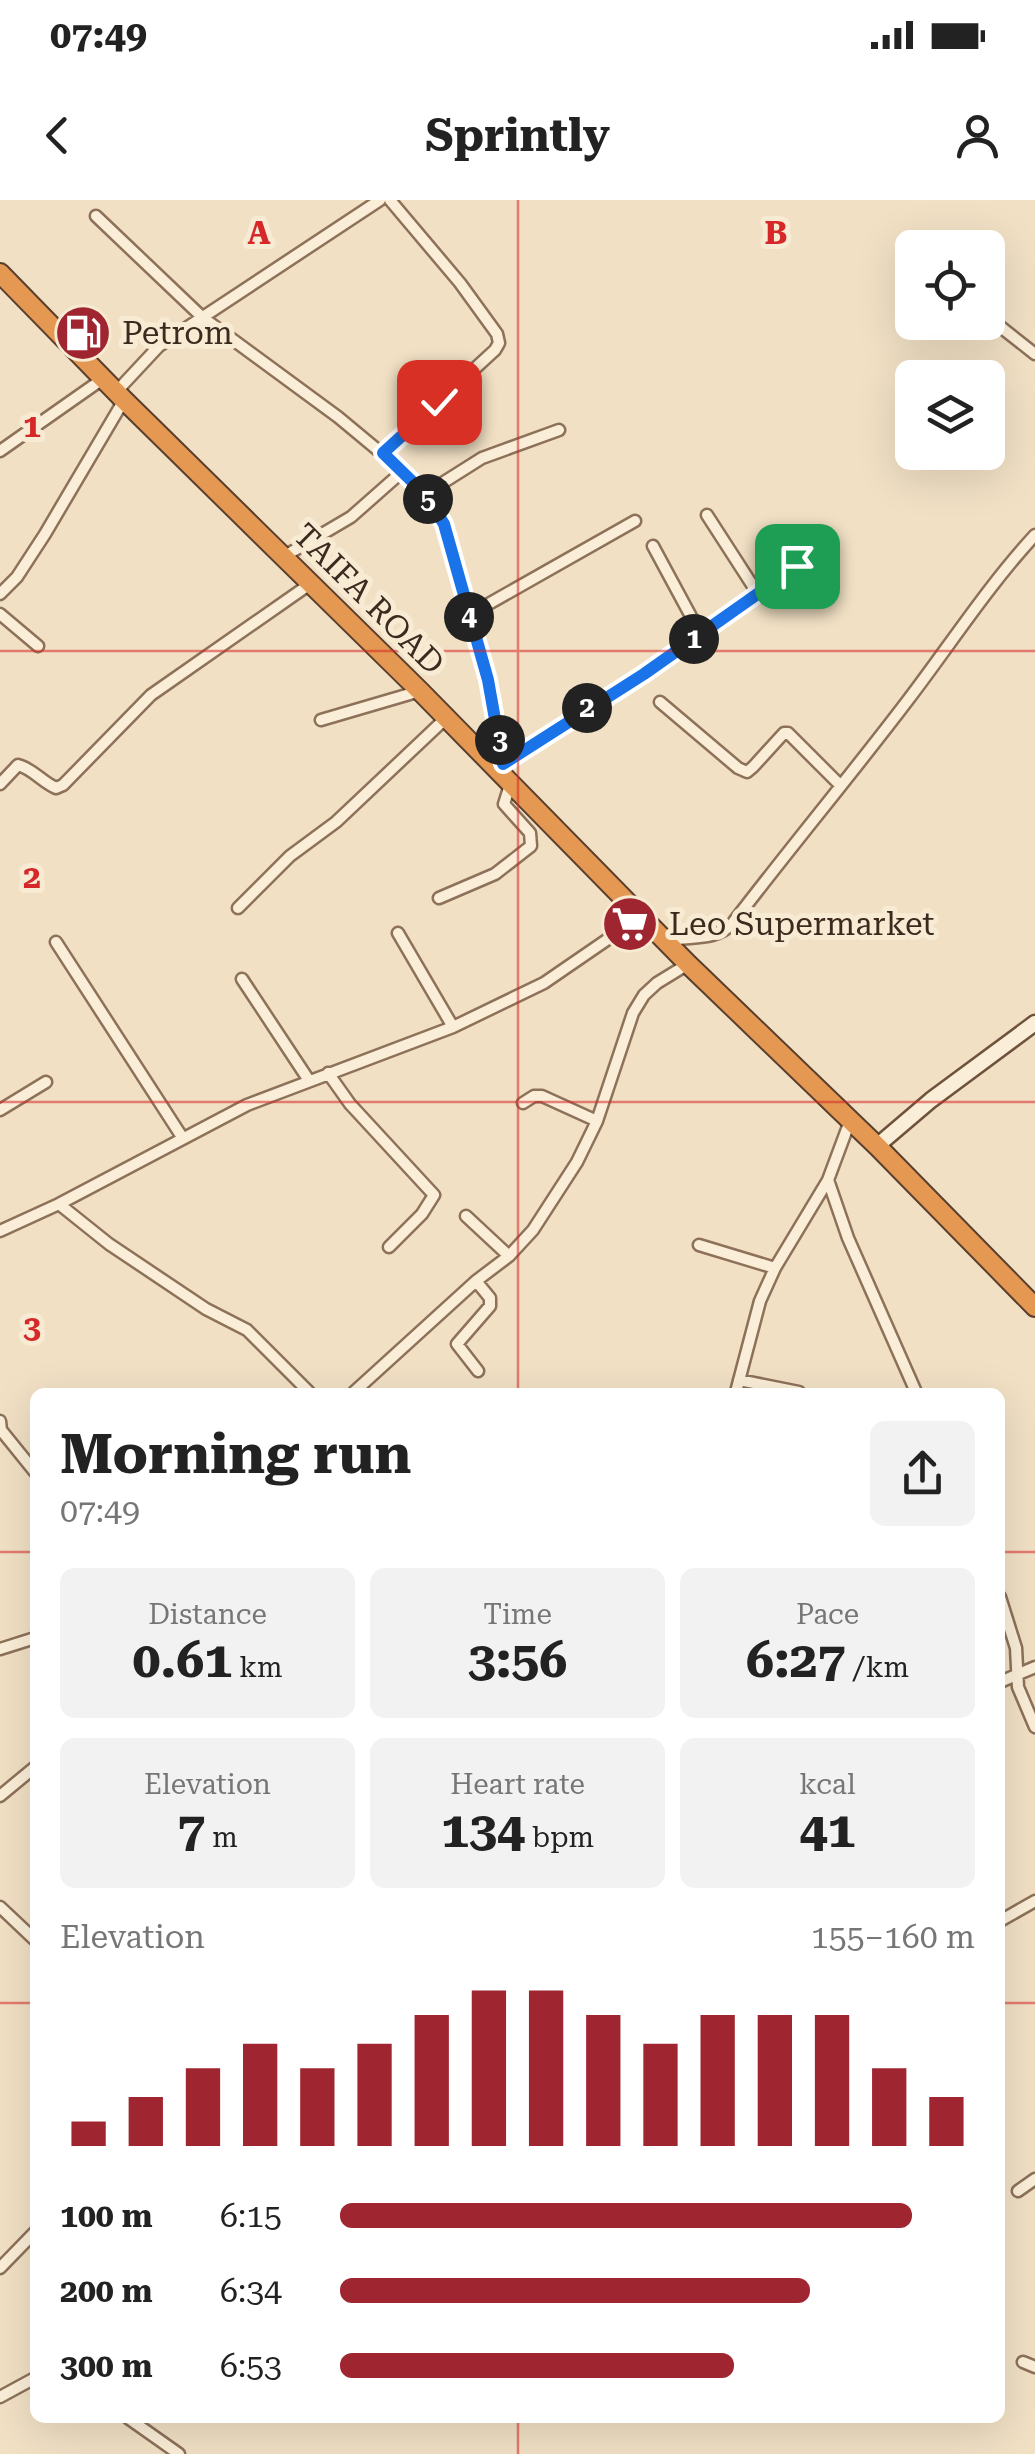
<!DOCTYPE html>
<html lang="en">
<head>
<meta charset="utf-8">
<style>
	:root { --surface:#fff; --page:#f2f2f2; --text:#222; --muted:#767676; --accent:#9f2630 }
	body { margin:0; font-family:"Roboto Serif",serif; background:var(--page); color:var(--text); height:100vh; display:flex; flex-direction:column; font-size:38px; white-space:nowrap }
	* { box-sizing:border-box; margin:0 }
	p { font-size:32px; color:var(--muted) }
	.icon { flex:none; width:55px; height:55px; fill:none; stroke:currentColor; stroke-width:2; stroke-linecap:round; stroke-linejoin:round }
	.map { position:relative; flex:1; overflow:hidden }
	.drawer { position:absolute; left:30px; top:1188px; width:975px; height:1035px; display:flex; flex-direction:column; background:var(--surface); border-radius:15px; box-shadow:0 10px 40px #0002 }
	.drawer>* { flex:none }
	.fabs { position:absolute; left:895px; top:30px; display:grid; gap:20px }
	.fabs a { display:grid; place-items:center; width:110px; height:110px; border-radius:15px; background:var(--surface); box-shadow:0 10px 40px #0002; font-size:50px }
	.pin { position:absolute; display:grid; place-items:center; width:85px; height:85px; color:#fff; margin:-42px; border-radius:20px; box-shadow:0 5px 15px #0006 }
	.km { position:absolute; width:50px; height:50px; margin:-25px; border-radius:50%; background:#222; color:#fff; font-size:28px; line-height:50px; text-align:center }
	.round { display:grid; place-items:center; flex:none; width:105px; height:105px; border-radius:15px; background:var(--page) }
	.headline { display:flex; align-items:center; justify-content:space-between; height:170px; padding:0 30px }
	h1 { font-size:55px; font-weight:700; line-height:75px }
	.figures { display:grid; grid-template-columns:repeat(3,1fr); gap:15px; height:170px; padding:10px 30px }
	.figures div { display:grid; align-content:center; border-radius:15px; background:var(--page); text-align:center }
	.figures b { font-size:50px; font-weight:700 }
	.figures small { font-size:28px; font-weight:400 }
	.figures p { font-size:28px }
	.chart { height:280px; padding:20px 30px }
	.chart p { display:flex; justify-content:space-between }
	.chart svg { width:100%; height:180px; margin-top:10px; stroke:var(--accent); stroke-width:6 }
	ul { padding:0 30px; list-style:none; font-size:32px }
	li { display:grid; grid-template-columns:160px 120px 1fr; align-items:center; height:75px }
	li i { height:25px; border-radius:12px; background:var(--accent) }
	.status { display:flex; justify-content:space-between; align-items:center; height:70px; padding:0 50px; background:var(--surface); direction:ltr }
	.status svg { height:28px; fill:currentColor }
	header { display:flex; justify-content:space-between; align-items:center; height:130px; padding:0 30px; background:var(--surface); font-size:45px; font-weight:700 }
	.map>svg:first-child { display:block }
	.lines { fill:none; stroke-linecap:round; stroke-linejoin:round }
	.street-casing { stroke:#8d7159; stroke-width:15 }
	.secondary-casing { stroke:#6f523c; stroke-width:19 }
	.highway-casing { stroke:#5a3f2e; stroke-width:22 }
	.street { stroke:#fbeed8; stroke-width:10 }
	.secondary { stroke:#fbeed8; stroke-width:14 }
	.highway { stroke:#e49851; stroke-width:18 }
	.route-casing { stroke:#fff; stroke-width:20 }
	.route { stroke:#1a73e8; stroke-width:12 }
	.grid { fill:none; stroke:#d62828; stroke-width:2.5; stroke-opacity:0.55 }
	.labels { text-anchor:middle; stroke-width:10; stroke-linejoin:round; paint-order:stroke }
	.poi-label { font-size:32px; fill:#3c2a1e; stroke:#f8ebd4; text-anchor:start }
	.street-label { font-size:32px; fill:#3c2a1e; stroke:#f8ebd4 }
	.grid-label { font-size:32px; text-anchor:middle; font-weight:bold; fill:#d62828; stroke:#f8ebd4; stroke-width:10; stroke-linejoin:round; paint-order:stroke }
</style>
</head>
<body>
<div class="status"><b>07:49</b><svg viewBox="0 0 49 12"><path d="M0 12V9h3v3zM5 12V6h3v6zM10 12V3h3v9zM15 12V0h3v12zM26 1h20v11H26zM47 4h2v5h-2z"/></svg></div>
<header><svg class="icon" aria-label="back" viewBox="0 0 24 24"><path d="M15 5l-7 7 7 7"/></svg>Sprintly<svg class="icon" aria-label="person" viewBox="0 0 24 24"><circle cx="12" cy="8" r="4"/><path d="M4 21q1-7 8-7t8 7"/></svg></header>
<div class="map">
<svg width="1035" height="2254" viewBox="0 0 1035 2254">
	<rect width="100%" height="100%" fill="#f1e0c4"/>
	<g class="lines">
		<g class="street-casing">
			<path id="street" d="M96,16L202,117L338,217L403,271L425,294L443,323L454,352L498,526L503,573
				M903,51L912,58
				M988,117L1035,154
				M117,191L159,146L380,0
				M0,251L104,178
				M383,253L495,150L499,143L497,134L460,83L390,0
				M425,294L482,258L559,230
				M707,315L758,394
				M653,346L701,435
				M283,357L351,317L403,271
				M0,394L17,377L45,334L124,200
				M0,414L38,446
				M469,415L635,321
				M660,502L738,568L747,572L753,567L784,533H788L839,584
				M321,520L420,491
				M503,564L644,473L797,366
				M0,584L18,565C33,569 42,582 56,588L63,585L151,495L310,384
				M439,698L495,674L531,646L530,633L504,604L510,585
				M238,708L290,656L336,622L445,519
				M398,733L453,827
				M666,741C690,735 714,742 732,724C790,648 851,575 908,500C950,445 988,386 1035,335
				M56,742L182,937
				M242,779L308,879
				M328,873L350,904L434,995L422,1014L389,1047
				M523,903L534,896H542L597,921
				M0,910L46,882
				M828,980L848,1038L916,1192
				M59,1004L109,1044L206,1109L247,1130L309,1192
				M466,1016L509,1056
				M0,1031L59,1004L247,905L453,827L544,783L643,715
				M699,1045L775,1068
				M476,1081L490,1098V1106L457,1144L478,1171
				M739,1180L799,1192
				M354,1192L476,1081L509,1056L533,1030L577,962L597,921L633,813L644,795L657,783L688,764
				M736,1192L760,1101L775,1068L828,980L850,921
				M0,1221L1,1230L35,1272
				M1000,1397L1016,1448L1018,1487L1035,1527
				M0,1449L35,1438
				M1000,1482L1035,1467
				M0,1596L35,1567
				M0,1707L35,1740
				M1000,1721L1035,1701
				M1018,1991L1035,1979
				M0,2068L35,2032
				M1023,2162L1035,2167
				M0,2197L35,2178
				M128,2218L179,2254"/>
		</g>
		<g class="secondary-casing">
			<path id="secondary" d="M877,946L931,900L1035,823"/>
		</g>
		<g class="highway-casing">
			<path id="highway" d="M0,73L124,200L420,491L688,764L877,946L1035,1107"/>
		</g>
		<use href="#street" class="street"/>
		<use href="#secondary" class="secondary"/>
		<use href="#highway" class="highway"/>
	</g>
	<g class="lines">
		<g class="route-casing">
			<path id="route" d="M439,202L383,253L425,294L444,324L488,480L503,564L644,474L797,366"/>
		</g>
		<use href="#route" class="route"/>
	</g>
	<path class="grid" d="M518,0V1192M0,451H1035M0,902H1035M0,1352H35M1000,1352H1035M0,1803H35M1000,1803H1035M518,2218V2254"/>
	<defs>
		<g id="fuel-disc" transform="scale(2.875)"><circle r="9.5" fill="#9f2630" stroke="#f8ebd4"/><path d="M-5.5-6h7V0h2V4h1.3V-2.5L3-4.5l.8-.8L6-3V5H2.5V1h-1V6h-7ZM-4.2-4.7v3.2H.2V-4.7Z" fill="#fff"/></g>
		<g id="supermarket-disc" transform="scale(2.875)"><circle r="9.5" fill="#9f2630" stroke="#f8ebd4"/><path d="M-6-5.5h2.5l.6 2H6L4.5 2H-2.5L-4.4-4H-6ZM-1.5 3.2a1.3 1.3 0 1 0 .1 0ZM3 3.2a1.3 1.3 0 1 0 .1 0Z" fill="#fff"/></g>
	</defs>
	<g fill-rule="evenodd">
		<use href="#fuel-disc" x="83" y="133"/>
		<use href="#supermarket-disc" x="630" y="724"/>
	</g>
	<g class="labels">
		<g class="poi-label">
			<text x="122" y="144">Petrom</text>
			<text x="669" y="735">Leo Supermarket</text>
		</g>
		<g class="street-label">
			<text transform="translate(369 399) rotate(45)" y="11">TAIFA ROAD</text>
		</g>
	</g>
	<g class="grid-label">
		<text x="259" y="44">A</text>
		<text x="776" y="44">B</text>
		<text x="32" y="237">1</text>
		<text x="32" y="688">2</text>
		<text x="32" y="1138">3</text>
	</g>
</svg>
<div class="fabs">
<a><svg class="icon" aria-label="locate" viewBox="0 0 24 24"><circle cx="12" cy="12" r="6"/><path d="M12 2v4M12 18v4M2 12h4M18 12h4"/></svg></a>
<a><svg class="icon" aria-label="layers" viewBox="0 0 24 24"><path d="M12 4l9 5-9 5-9-5zM3 14l9 5 9-5"/></svg></a>
</div>
<div class="pin" style="left:797px;top:366px;background:#1e9e55"><svg class="icon" aria-label="arrive" viewBox="0 0 24 24"><path d="M6 21V4h12l-3 4 3 4H6"/></svg></div>
<div class="pin" style="left:439px;top:202px;background:#d93025"><svg class="icon" aria-label="check" viewBox="0 0 24 24"><path d="M5 12l5 5 9-10"/></svg></div>
<b class="km" style="left:694px;top:439px">1</b>
<b class="km" style="left:587px;top:508px">2</b>
<b class="km" style="left:500px;top:540px">3</b>
<b class="km" style="left:469px;top:417px">4</b>
<b class="km" style="left:428px;top:299px">5</b>
<section class="drawer">
<div class="headline"><div><h1>Morning run</h1><p>07:49</p></div><a class="round"><svg class="icon" aria-label="share" viewBox="0 0 24 24"><path d="M12 15V3M7 8l5-5 5 5M5 13v7h14v-7"/></svg></a></div>
<div class="figures">
<div><p>Distance</p><b>0.61<small> km</small></b></div>
<div><p>Time</p><b>3:56</b></div>
<div><p>Pace</p><b>6:27<small> /km</small></b></div>
</div>
<div class="figures">
<div><p>Elevation</p><b>7<small> m</small></b></div>
<div><p>Heart rate</p><b>134<small> bpm</small></b></div>
<div><p>kcal</p><b>41</b></div>
</div>
<div class="chart"><p><span>Elevation</span>155–160 m</p>
<svg viewBox="0 0 160 44" preserveAspectRatio="none"><path d="M5 44V38M15 44V32M25 44V25M35 44V19M45 44V25M55 44V19M65 44V12M75 44V6M85 44V6M95 44V12M105 44V19M115 44V12M125 44V12M135 44V12M145 44V25M155 44V32"/></svg>
</div>
<ul>
<li><b>100 m</b>6:15<i style="width:90%"></i></li>
<li><b>200 m</b>6:34<i style="width:74%"></i></li>
<li><b>300 m</b>6:53<i style="width:62%"></i></li>
</ul>
</section>
</div>
</body>
</html>
